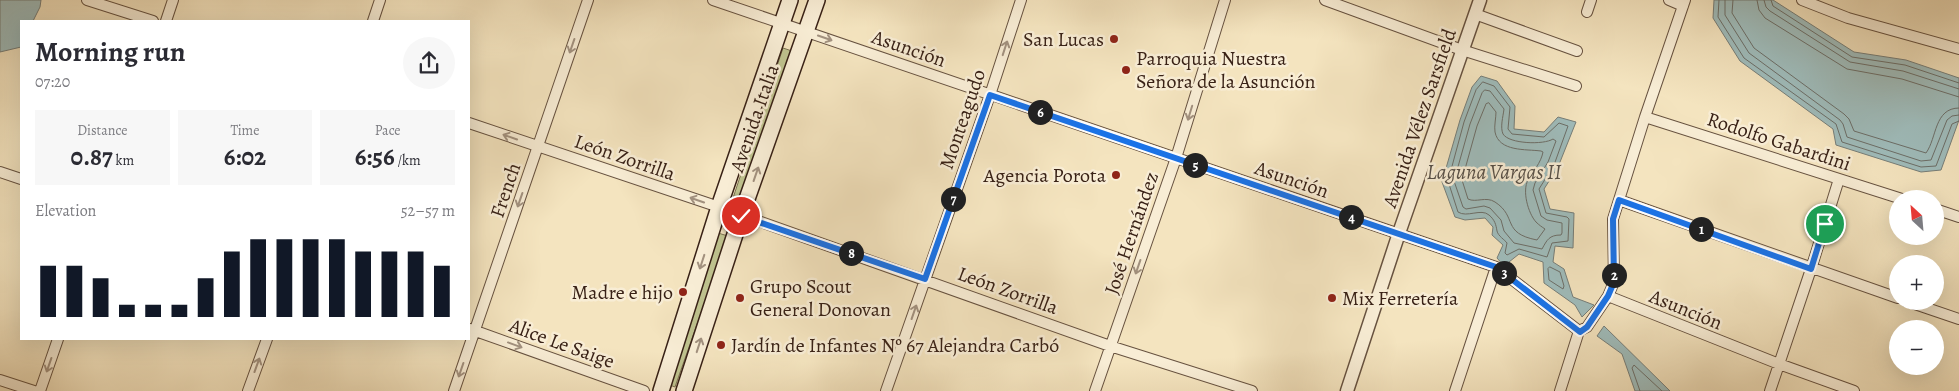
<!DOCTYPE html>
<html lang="en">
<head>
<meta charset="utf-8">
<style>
	:root { --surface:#fff; --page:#f7f7f7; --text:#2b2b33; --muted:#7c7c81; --accent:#111827 }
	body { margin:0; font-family:Alegreya,serif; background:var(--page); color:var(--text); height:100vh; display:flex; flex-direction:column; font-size:19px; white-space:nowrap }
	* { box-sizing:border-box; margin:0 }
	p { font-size:16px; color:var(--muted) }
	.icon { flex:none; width:28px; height:28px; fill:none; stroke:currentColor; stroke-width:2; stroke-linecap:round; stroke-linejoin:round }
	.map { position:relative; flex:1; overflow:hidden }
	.drawer { position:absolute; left:20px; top:20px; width:450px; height:320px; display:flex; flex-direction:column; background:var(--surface); border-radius:0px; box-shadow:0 5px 20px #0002 }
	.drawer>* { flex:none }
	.needle { width:32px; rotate:334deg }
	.buttons { position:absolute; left:1889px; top:190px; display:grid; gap:10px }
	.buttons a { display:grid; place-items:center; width:55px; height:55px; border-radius:50%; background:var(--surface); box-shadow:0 5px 20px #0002; font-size:25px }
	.pin { position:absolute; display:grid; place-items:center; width:42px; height:42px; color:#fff; margin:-21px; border:2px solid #fff; border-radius:50%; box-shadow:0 1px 5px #0007 }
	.km { position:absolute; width:25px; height:25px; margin:-12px; border-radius:50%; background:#222; color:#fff; font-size:14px; line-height:25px; text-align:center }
	.round { display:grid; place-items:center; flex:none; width:52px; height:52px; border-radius:26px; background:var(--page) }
	.overview { display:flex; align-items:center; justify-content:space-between; height:85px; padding:0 15px }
	h1 { font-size:28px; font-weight:700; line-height:38px }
	.figures { display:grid; grid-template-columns:repeat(3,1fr); gap:8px; height:85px; padding:5px 15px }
	.figures div { display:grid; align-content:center; border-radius:0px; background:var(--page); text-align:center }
	.figures b { font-size:25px; font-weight:700 }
	.figures small { font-size:14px; font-weight:400 }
	.figures p { font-size:14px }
	.chart { height:140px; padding:10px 15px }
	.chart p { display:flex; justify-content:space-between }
	.chart svg { width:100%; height:90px; margin-top:5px; stroke:var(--accent); stroke-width:6 }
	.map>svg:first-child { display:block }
	.green { fill:#bfc38f; stroke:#7c7252 }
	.water { fill:#9fbcbb; stroke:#767e79 }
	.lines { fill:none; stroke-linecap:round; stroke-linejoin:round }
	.shore { stroke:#6c6e68; stroke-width:1 }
	.minor-casing { stroke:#675240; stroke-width:12 }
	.tertiary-casing { stroke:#675240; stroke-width:15 }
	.secondary-casing { stroke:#382116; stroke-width:18 }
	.minor { stroke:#f8edd5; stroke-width:10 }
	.tertiary { stroke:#f8edd5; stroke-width:12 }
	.secondary { stroke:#f8edd5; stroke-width:15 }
	.oneway { stroke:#a2917f }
	.route-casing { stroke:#fff; stroke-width:10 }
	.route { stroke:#1a73e8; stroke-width:6 }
	.poi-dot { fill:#8f2418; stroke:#f8edd5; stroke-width:2 }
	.labels { text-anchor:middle; stroke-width:5; stroke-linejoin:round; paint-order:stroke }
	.poi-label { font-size:20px; fill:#382116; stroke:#f8edd5; text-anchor:start }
	.street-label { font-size:20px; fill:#382116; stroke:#f8edd5 }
	.water-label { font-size:21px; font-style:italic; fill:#575048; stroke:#f8edd5 }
</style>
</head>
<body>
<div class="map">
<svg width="1959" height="391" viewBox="0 0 1959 391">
	<rect width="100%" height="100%" fill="#f4e4bf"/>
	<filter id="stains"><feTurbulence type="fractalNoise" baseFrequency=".004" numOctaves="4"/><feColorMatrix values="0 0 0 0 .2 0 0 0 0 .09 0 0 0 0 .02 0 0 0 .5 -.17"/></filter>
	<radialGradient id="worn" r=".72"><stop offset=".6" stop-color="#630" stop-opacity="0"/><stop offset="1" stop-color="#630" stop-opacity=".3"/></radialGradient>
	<path class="green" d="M783,48L792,51L741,201L733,198Z
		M718,233L728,236L675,387L667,384Z"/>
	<path class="water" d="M0,0H41L40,7L33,21H21V47L0,52Z
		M1714,0H1773L1854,52L1906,60L1959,78V120L1941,170L1921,172L1836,145L1833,129L1740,61L1713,18Z
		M1481,76L1497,81L1515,106L1514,129L1544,132L1558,117L1576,122L1558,167L1544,189L1550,209L1574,213L1573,248L1555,246L1553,262L1564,269L1573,297L1594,305L1582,317L1575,305L1544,283L1543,262L1519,254L1504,266L1497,258L1503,245L1492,235L1493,227L1485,218L1465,220L1455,217L1442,182L1460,120L1472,87Z
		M1604,326L1670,391H1635L1622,354L1597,336Z"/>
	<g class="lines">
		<path class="shore" d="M1719,0L1718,17L1744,58L1836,124L1842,142L1921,167L1936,166L1952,124L1959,121
			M1725,0V15L1749,53L1840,120L1843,124L1847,137L1921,161L1931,160L1947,120L1952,116L1959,115
			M1733,0L1732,13L1754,48L1844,114L1849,119L1854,131L1926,153C1937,138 1934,108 1959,108
			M1757,0L1759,10L1765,18L1847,69L1902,79L1959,97
			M1764,0L1766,7L1770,11L1850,62L1903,71L1959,89
			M1771,0L1773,6L1852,57L1905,65L1959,83
			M1483,82L1494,86L1510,107L1508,129L1512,134L1544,137L1559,123L1568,126L1554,165L1539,189L1546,213L1567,217L1569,219L1568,241L1552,243L1547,257L1519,249L1507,255L1505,253L1507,243C1505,240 1498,236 1497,231C1496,225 1495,220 1489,215C1481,208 1467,218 1458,212L1448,181L1464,122L1476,90Z
			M1485,90L1490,91L1504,109C1503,117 1500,127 1503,134C1509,144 1544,145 1553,139L1556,141L1548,162L1535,183L1533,190L1541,216L1547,220L1562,223V233L1561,235C1549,235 1547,240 1542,249L1514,243L1504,231L1501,220L1490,208L1484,206L1466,209L1463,207L1454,181L1470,124L1482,93Z
			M1489,103L1496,112C1496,118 1494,126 1495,132C1499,152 1526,149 1541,151L1543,152C1541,163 1533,171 1528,180C1522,191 1528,213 1536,222C1539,225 1542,227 1545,229L1537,240C1501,233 1518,217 1495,202C1486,196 1476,203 1468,199L1462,180L1477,126L1486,104Z
			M1550,267L1560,272L1564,286L1563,289L1549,280L1548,269Z
			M1640,391L1632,368L1634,365L1662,391"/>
		<g class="minor-casing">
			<path id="minor" d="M87,0L153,21
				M713,0L1496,267L1579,331
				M1325,0L1462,50L1576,86
				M1669,0L1683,6
				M1802,0L1848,18L1959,49
				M1587,12L1591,0
				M1475,14L1577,51
				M166,21L173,0
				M373,21L380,0
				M1645,117L1902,199
				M469,123L719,207L1110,346L1252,391
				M0,172L21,179
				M1619,200L1898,298
				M1935,209L1959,217
				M1608,296L1779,364L1854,391
				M1906,301L1959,319
				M470,329L644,391
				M1579,331L1587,327L1608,296L1614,282L1613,219L1645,117L1685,0
				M0,380L34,391
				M40,391L58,339
				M248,391L267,339
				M454,391L588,0
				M886,391L990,95L1021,0
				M1095,391L1176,158L1225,0
				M1455,391L1496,267
				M1560,391L1579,331
				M1770,391L1811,269L1839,179"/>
		</g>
		<g class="tertiary-casing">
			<path id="tertiary" d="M1347,391L1399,233L1480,0"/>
		</g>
		<g class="secondary-casing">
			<path id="secondary" d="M661,391L719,207L790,0
				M684,391L741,216L817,0"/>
		</g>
		<use href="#minor" class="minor"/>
		<use href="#tertiary" class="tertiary"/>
		<use href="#secondary" class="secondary"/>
	</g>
	<defs><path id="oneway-shaft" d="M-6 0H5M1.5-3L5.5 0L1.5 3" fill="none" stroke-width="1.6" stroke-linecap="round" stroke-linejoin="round" transform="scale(1.25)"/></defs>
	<g class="oneway">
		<use href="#oneway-shaft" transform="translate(825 38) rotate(19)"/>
		<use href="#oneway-shaft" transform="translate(572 46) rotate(109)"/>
		<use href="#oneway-shaft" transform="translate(1005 48) rotate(-72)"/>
		<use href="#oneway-shaft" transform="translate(1190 113) rotate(107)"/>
		<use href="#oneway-shaft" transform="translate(510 137) rotate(-161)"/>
		<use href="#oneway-shaft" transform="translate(756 174) rotate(-71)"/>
		<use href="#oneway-shaft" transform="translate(520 200) rotate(109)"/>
		<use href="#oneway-shaft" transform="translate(697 200) rotate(-161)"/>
		<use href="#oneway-shaft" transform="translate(702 262) rotate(108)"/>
		<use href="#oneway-shaft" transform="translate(1138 267) rotate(109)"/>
		<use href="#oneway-shaft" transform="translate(914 312) rotate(-71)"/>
		<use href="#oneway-shaft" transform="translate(515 345) rotate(20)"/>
		<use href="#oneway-shaft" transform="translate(699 345) rotate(-72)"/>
		<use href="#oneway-shaft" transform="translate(49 365) rotate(109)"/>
		<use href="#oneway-shaft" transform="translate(257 365) rotate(-70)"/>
		<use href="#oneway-shaft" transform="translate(461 370) rotate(109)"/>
	</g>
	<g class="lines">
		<g class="route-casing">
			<path id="route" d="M741,216L925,279L990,95L1496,267L1580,332L1587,327L1608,296L1614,282L1613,219L1619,200L1811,269L1825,224"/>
		</g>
		<use href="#route" class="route"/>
	</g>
	<g class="poi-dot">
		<circle cx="1114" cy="39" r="5"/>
		<circle cx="1126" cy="70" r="5"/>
		<circle cx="1116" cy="175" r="5"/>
		<circle cx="683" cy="292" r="5"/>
		<circle cx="740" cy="298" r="5"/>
		<circle cx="1332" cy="298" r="5"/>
		<circle cx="721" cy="345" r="5"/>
	</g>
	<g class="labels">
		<g class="poi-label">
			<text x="1104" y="46" text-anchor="end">San Lucas</text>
			<text x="1136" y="65">Parroquia Nuestra<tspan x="1136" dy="23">Señora de la Asunción</tspan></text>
			<text x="1106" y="182" text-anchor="end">Agencia Porota</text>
			<text x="750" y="293">Grupo Scout<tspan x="750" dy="23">General Donovan</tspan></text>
			<text x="673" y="299" text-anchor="end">Madre e hijo</text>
			<text x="1342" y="305">Mix Ferretería</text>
			<text x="731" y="352">Jardín de Infantes Nº 67 Alejandra Carbó</text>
		</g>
		<g class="street-label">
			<text transform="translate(909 48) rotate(19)" y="7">Asunción</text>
			<text transform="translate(754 118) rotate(-71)" y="7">Avenida Italia</text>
			<text transform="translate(1419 118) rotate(-71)" y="7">Avenida Vélez Sarsfield</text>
			<text transform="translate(962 119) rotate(-71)" y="7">Monteagudo</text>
			<text transform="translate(1779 141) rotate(18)" y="7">Rodolfo Gabardini</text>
			<text transform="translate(625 157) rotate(19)" y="7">León Zorrilla</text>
			<text transform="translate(1292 179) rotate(19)" y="7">Asunción</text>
			<text transform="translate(505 190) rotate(-71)" y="7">French</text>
			<text transform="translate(1131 233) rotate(-71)" y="7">José Hernández</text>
			<text transform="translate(1008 290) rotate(20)" y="7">León Zorrilla</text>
			<text transform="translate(1686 309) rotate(22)" y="7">Asunción</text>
			<text transform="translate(562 343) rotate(20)" y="7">Alice Le Saige</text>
		</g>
		<g class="water-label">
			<text x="1494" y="179">Laguna Vargas II</text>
		</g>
	</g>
	<rect width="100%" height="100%" filter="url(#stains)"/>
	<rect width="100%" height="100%" fill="url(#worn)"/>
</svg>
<div class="buttons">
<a><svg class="needle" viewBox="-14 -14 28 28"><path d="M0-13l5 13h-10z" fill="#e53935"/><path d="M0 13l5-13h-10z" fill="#7c7c81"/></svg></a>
<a>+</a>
<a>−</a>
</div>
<div class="pin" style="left:1825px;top:224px;background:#1e9e55"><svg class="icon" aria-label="arrive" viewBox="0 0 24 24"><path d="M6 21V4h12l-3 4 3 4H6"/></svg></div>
<div class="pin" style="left:741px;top:216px;background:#d93025"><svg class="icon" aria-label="check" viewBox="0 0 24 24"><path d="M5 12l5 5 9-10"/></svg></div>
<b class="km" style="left:1701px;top:229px">1</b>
<b class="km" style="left:1614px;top:275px">2</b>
<b class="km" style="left:1504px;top:273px">3</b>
<b class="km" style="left:1351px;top:217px">4</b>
<b class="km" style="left:1195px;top:165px">5</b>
<b class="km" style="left:1040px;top:112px">6</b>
<b class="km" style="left:953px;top:199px">7</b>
<b class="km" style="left:851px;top:253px">8</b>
<section class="drawer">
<div class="overview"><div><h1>Morning run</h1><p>07:20</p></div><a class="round"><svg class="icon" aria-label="share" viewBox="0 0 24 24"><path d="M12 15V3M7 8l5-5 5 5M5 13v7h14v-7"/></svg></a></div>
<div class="figures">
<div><p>Distance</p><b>0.87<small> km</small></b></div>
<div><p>Time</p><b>6:02</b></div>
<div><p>Pace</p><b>6:56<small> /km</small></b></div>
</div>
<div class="chart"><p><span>Elevation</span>52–57 m</p>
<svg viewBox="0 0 160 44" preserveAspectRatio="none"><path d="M5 44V19M15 44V19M25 44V25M35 44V38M45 44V38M55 44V38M65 44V25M75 44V12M85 44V6M95 44V6M105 44V6M115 44V6M125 44V12M135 44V12M145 44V12M155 44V19"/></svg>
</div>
</section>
</div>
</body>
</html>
